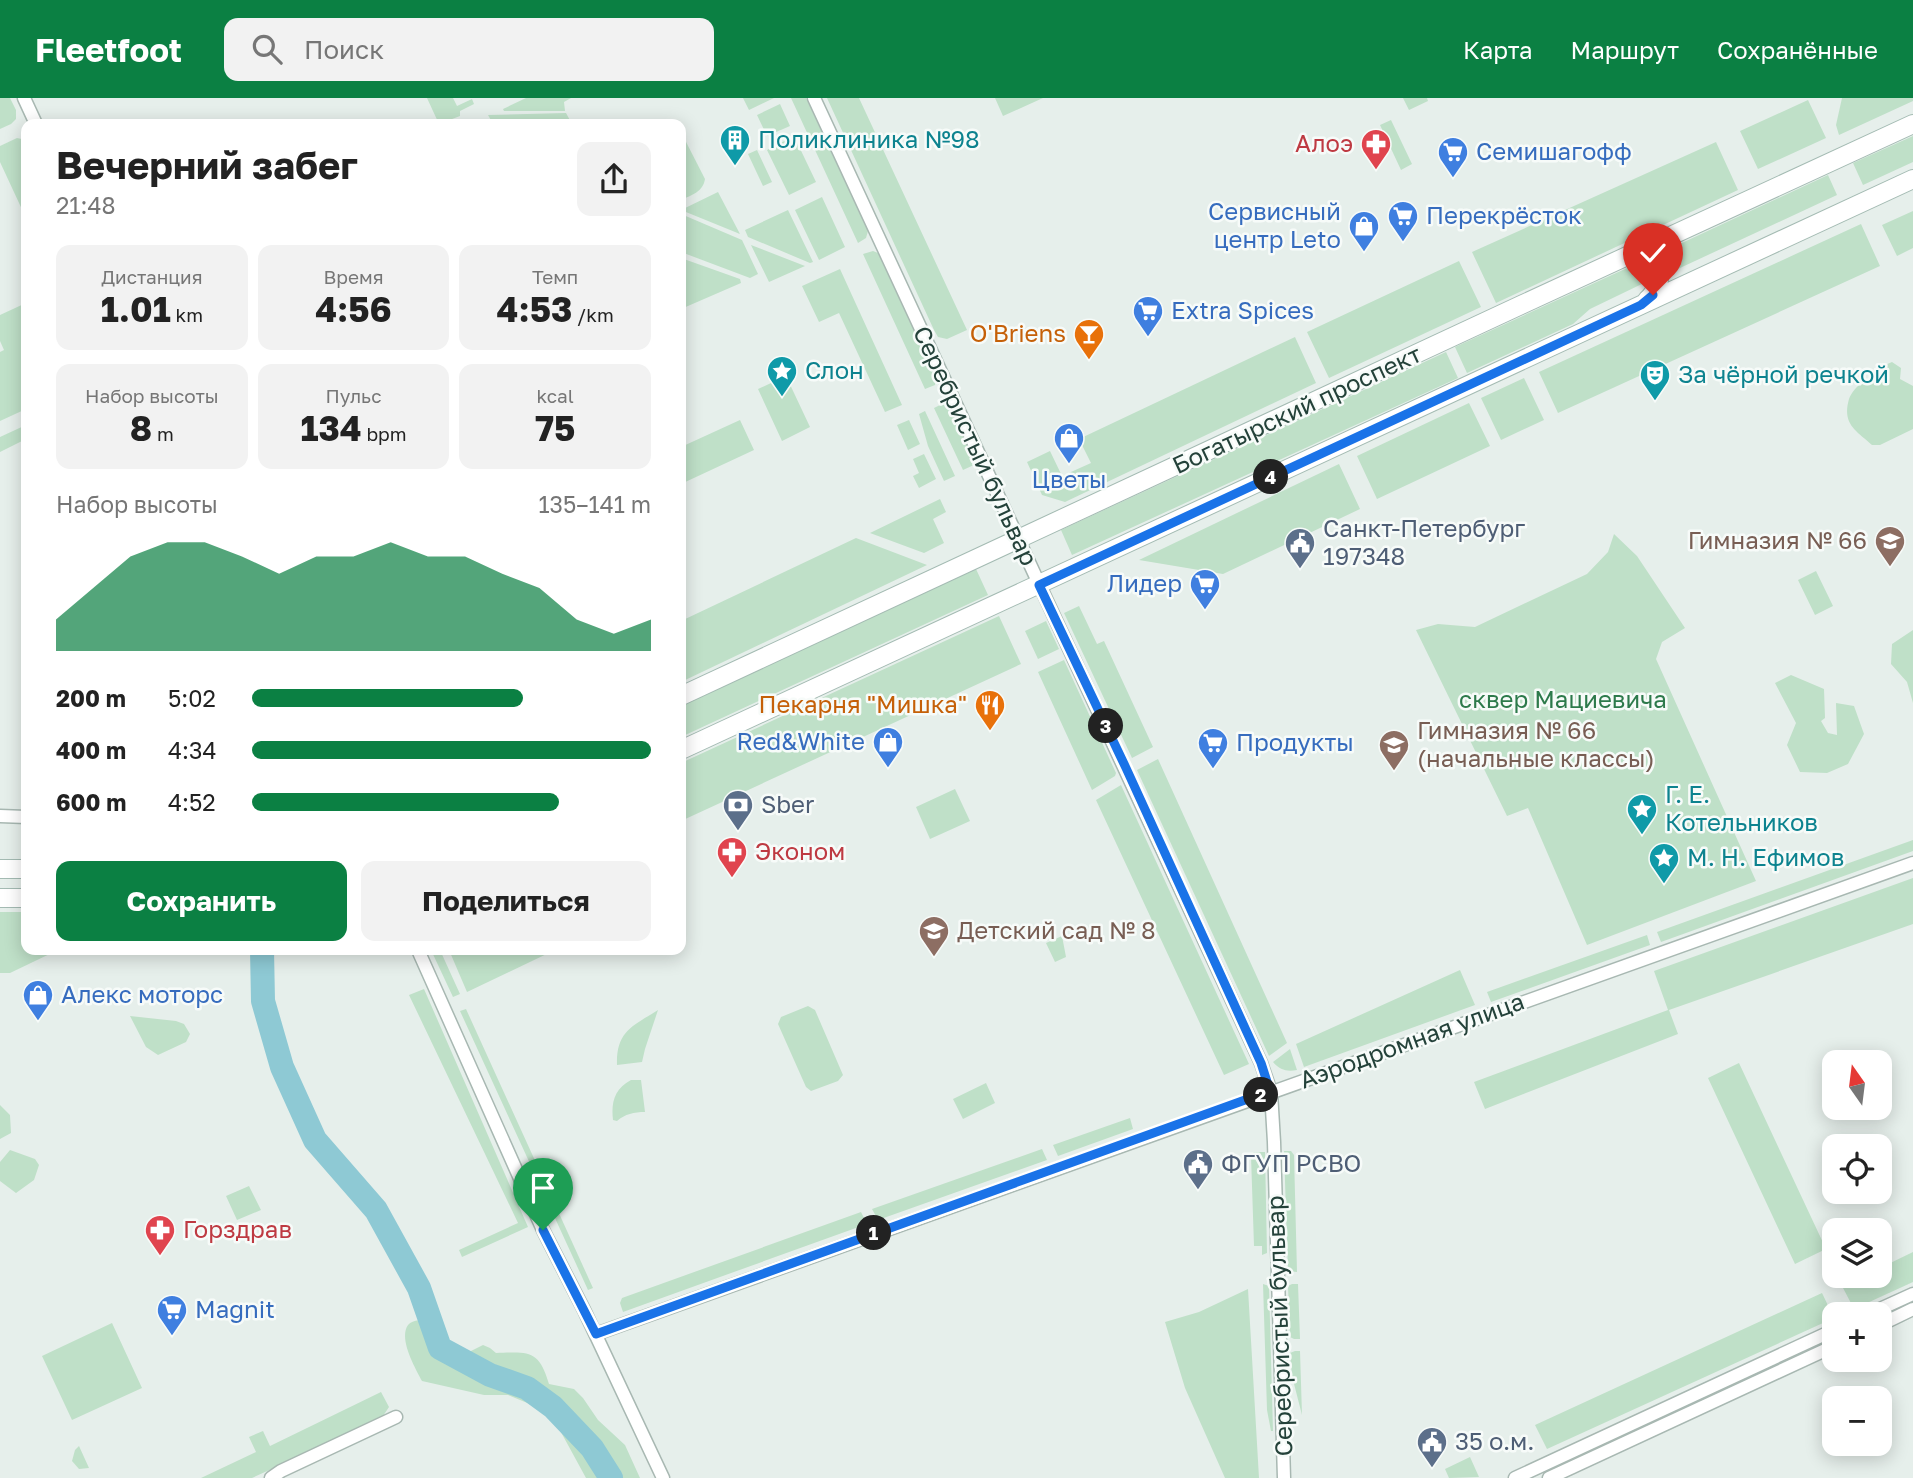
<!DOCTYPE html>
<html lang="ru">
<head>
<meta charset="utf-8">
<style>
	:root { --surface:#fff; --page:#f2f2f2; --text:#222; --muted:#767676; --accent:#0b8043 }
	body { margin:0; font-family:"Golos Text",sans-serif; background:var(--page); color:var(--text); height:100vh; display:flex; flex-direction:column; font-size:26px; white-space:nowrap }
	* { box-sizing:border-box; margin:0 }
	p { font-size:23px; color:var(--muted) }
	.icon { flex:none; width:38px; height:38px; fill:none; stroke:currentColor; stroke-width:2; stroke-linecap:round; stroke-linejoin:round }
	.map { position:relative; flex:1; overflow:hidden }
	.sheet { position:absolute; left:21px; top:21px; width:665px; height:836px; display:flex; flex-direction:column; background:var(--surface); border-radius:14px; box-shadow:0 4px 18px #0003 }
	.sheet>* { flex:none }
	.needle { width:46px; rotate:346deg }
	.tools { position:absolute; left:1822px; top:952px; display:grid; gap:14px }
	.tools a { display:grid; place-items:center; width:70px; height:70px; border-radius:14px; background:var(--surface); box-shadow:0 4px 18px #0003; font-size:35px }
	.pin { position:absolute; display:grid; place-items:center; width:60px; height:60px; color:#fff; margin:-72px -30px; border-radius:50% 50% 50% 0; rotate:-45deg; box-shadow:0 0 7px #0007 }
	.pin .icon { rotate:45deg }
	.km { position:absolute; width:35px; height:35px; margin:-18px; border-radius:50%; background:#222; color:#fff; font-size:19px; line-height:35px; text-align:center }
	.round { display:grid; place-items:center; flex:none; width:74px; height:74px; border-radius:14px; background:var(--page) }
	.overview { display:flex; align-items:center; justify-content:space-between; height:119px; padding:0 35px }
	h1 { font-size:38px; font-weight:700; line-height:52px }
	.stats { display:grid; grid-template-columns:repeat(3,1fr); gap:10px; height:119px; padding:7px 35px }
	.stats div { display:grid; align-content:center; border-radius:14px; background:var(--page); text-align:center }
	.stats b { font-size:35px; font-weight:700 }
	.stats small { font-size:19px; font-weight:400 }
	.stats p { font-size:19px }
	.chart { height:196px; padding:14px 35px }
	.chart p { display:flex; justify-content:space-between }
	.chart svg { width:100%; height:126px; margin-top:7px; fill:var(--accent); opacity:.7 }
	.cta { display:flex; gap:14px; margin-top:auto; padding:14px 35px }
	.cta a { flex:1; height:80px; border-radius:14px; background:var(--accent); color:#fff; font-size:28px; font-weight:700; line-height:80px; text-align:center }
	.cta a+a { background:var(--page); color:var(--text) }
	ul { padding:0 35px; list-style:none; font-size:23px }
	li { display:grid; grid-template-columns:112px 84px 1fr; align-items:center; height:52px }
	li i { height:18px; border-radius:9px; background:var(--accent) }
	header { display:flex; align-items:center; gap:42px; box-sizing:border-box; height:98px; padding:0 35px; background:var(--accent); color:#fff }
	header strong { font-size:33px }
	nav { display:flex; gap:38px; margin-inline-start:auto; font-size:24px }
	.search { width:490px; height:63px; background:var(--page); display:flex; align-items:center; gap:18px; box-sizing:border-box; padding:0 24px; border-radius:14px; color:var(--muted); font-size:26px }
	.map>svg:first-child { display:block }
	.green { fill:#bfe0c8 }
	.lines { fill:none; stroke-linecap:round; stroke-linejoin:round }
	.river { stroke:#8ec9d4; stroke-width:24 }
	.minor-casing { stroke:#a8b8b2; stroke-width:15 }
	.secondary-casing { stroke:#a4bbb3; stroke-width:20 }
	.minor { stroke:#fff; stroke-width:12 }
	.secondary { stroke:#fff; stroke-width:18 }
	.route-casing { stroke:#fff; stroke-width:14 }
	.route { stroke:#1a73e8; stroke-width:9 }
	.labels { text-anchor:middle; stroke-width:5; stroke-linejoin:round; paint-order:stroke }
	.culture-label { font-size:24px; fill:#0d838f; stroke:#f7fbf9; text-anchor:start }
	.health-label { font-size:24px; fill:#be3a42; stroke:#f7fbf9; text-anchor:start }
	.shop-label { font-size:24px; fill:#366cbe; stroke:#f7fbf9; text-anchor:start }
	.food-label { font-size:24px; fill:#c56008; stroke:#f7fbf9; text-anchor:end }
	.street-label { font-size:24px; fill:#24423a; stroke:#f7fbf9 }
	.service-label { font-size:24px; fill:#4e5e75; stroke:#f7fbf9; text-anchor:start }
	.education-label { font-size:24px; fill:#785e54; stroke:#f7fbf9; text-anchor:start }
	.park-label { font-size:24px; fill:#2d7a4b; stroke:#f7fbf9 }
</style>
</head>
<body>
<header>
<strong>Fleetfoot</strong>
<div class="search"><svg class="icon" aria-label="search" viewBox="0 0 24 24"><circle cx="10" cy="10" r="6"/><path d="M15 15l6 6"/></svg>Поиск</div>
<nav><a>Карта</a><a>Маршрут</a><a>Сохранённые</a></nav>
</header>
<div class="map">
<svg width="1913" height="1380" viewBox="0 0 1913 1380">
	<rect width="100%" height="100%" fill="#e6efeb"/>
	<path class="green" d="M0,0H10L16,12V21L11,26L0,31Z
		M427,0H453L457,8L472,1L474,6L460,13V18L439,26Z
		M526,0H571L564,4L565,13H504L503,11Z
		M743,0H774L749,12Z
		M791,0H806L868,133L866,140L858,145Z
		M827,0H859L967,232L947,241L938,239L934,232Z
		M995,0H1043L1003,18Z
		M1403,0H1427L1428,3L1409,12Z
		M1842,0H1913V3L1839,37L1836,27Z
		M1808,2L1826,40L1758,71L1740,33Z
		M780,6L790,28L767,38L757,17Z
		M566,15L572,26H493L488,17Z
		M1391,22L1412,66L1401,72L1380,27Z
		M794,38L816,84L789,97L767,52Z
		M1913,38V64L1863,87L1853,65Z
		M17,40L26,42V120L0,64V48Z
		M684,40L705,81C703,94 692,97 681,102V42Z
		M1716,44L1738,92L1496,205L1472,154Z
		M757,52L772,84L763,88L748,56Z
		M1828,77L1837,97L1667,176C1666,167 1665,160 1656,157Z
		M718,94L740,136L681,112Z
		M822,99L845,149L819,162L795,112Z
		M788,112L813,164L810,165L748,139L745,132Z
		M1913,113V150L1897,158L1882,127Z
		M681,116L742,142L758,176L750,180L681,154Z
		M1861,126L1880,168L1558,315L1539,274Z
		M751,147L805,168L769,184Z
		M873,153L878,155L936,280L935,287L925,291L863,156Z
		M681,160L740,181L741,185L681,211Z
		M1459,163L1481,209L1329,280L1307,234Z
		M1638,165L1647,167C1650,174 1653,178 1646,184L1590,211L1573,226L1467,275L1455,249Z
		M840,171L902,307L885,314L839,215L819,224L802,188Z
		M26,205V311L0,323V254L4,252L0,243V217Z
		M1295,239L1316,285L1065,404L1042,397L1027,364L1050,353L1062,378L1091,365L1079,341Z
		M1446,254L1458,280L1072,457L1061,432Z
		M1892,264L1901,270L1900,281L1913,288V331L1880,347H1872C1855,332 1842,326 1849,301C1851,295 1857,288 1863,284C1869,281 1877,283 1884,278L1885,267Z
		M786,278L810,329L782,343L758,291Z
		M1524,280L1544,322L1501,342L1481,300Z
		M944,305L950,309L976,366L963,372L934,310Z
		M1469,305L1490,348L1377,401L1357,358Z
		M925,313L955,378L944,383L928,348L919,316Z
		M740,322L754,352L681,386V349Z
		M909,322L920,346L908,352L897,327Z
		M26,327V341L0,354V339Z
		M924,356L936,381L919,390L913,378L919,375L913,361Z
		M1339,366L1360,411L1223,476L1139,462Z
		M940,401L946,414L933,421L944,445L924,455L870,435Z
		M1614,436L1637,458L1685,530L1662,544L1656,561L1756,783L1587,847L1528,710L1507,718L1416,532L1438,526L1475,529L1587,476L1608,454Z
		M856,440L927,467L681,584V523Z
		M976,471L988,497L681,639V608Z
		M1816,473L1833,508L1815,517L1798,482Z
		M1079,508L1097,546L1104,543L1153,649L1132,660L1064,515Z
		M999,518L1021,566L681,723V665Z
		M1046,523L1059,551L1038,561L1025,533Z
		M1913,532V605L1907,584L1891,566L1892,546Z
		M1064,562L1116,675L1115,678L1092,692L1038,574Z
		M1791,577L1824,591L1825,620L1821,623L1828,635L1837,637L1836,605L1854,608L1864,636L1848,666L1827,675L1800,674L1787,647L1796,625L1775,585Z
		M1158,661L1287,945L1269,958L1137,672Z
		M1121,687L1249,966L1224,977L1096,702Z
		M955,691L970,723L930,741L916,709Z
		M1913,742V753L1661,844L1657,834Z
		M1913,780V826L1669,912L1678,936L1485,1011L1474,984L1668,912L1654,873Z
		M0,814H26V852H58L10,875H0Z
		M1647,837L1650,847L1491,904L1487,894Z
		M1062,838L1066,859L1055,864L1046,845Z
		M431,852H440L460,896L453,899Z
		M449,852H555L467,894Z
		M1460,872L1475,907L1304,969L1296,946Z
		M424,891L528,1129L462,1159L459,1152L518,1125L409,897Z
		M808,908L815,912L843,977L838,983L811,993L806,989L778,926L781,919Z
		M466,911L593,1190L588,1192L460,913Z
		M658,912L645,951L642,964L617,967C616,933 633,928 658,912Z
		M130,918L176,923L184,926L190,936L186,944L158,957L146,949Z
		M1290,951L1297,972C1287,974 1280,972 1273,964Z
		M1739,965L1826,1151L1795,1166L1708,980Z
		M631,982H641L645,1014C634,1014 625,1016 617,1023L613,1022C611,1005 614,991 631,982Z
		M986,985L995,1005L963,1021L953,1001Z
		M0,1007L10,1017L11,1035L0,1041Z
		M1130,1020L1133,1031L1058,1058L1053,1047Z
		M1042,1051L1047,1062L878,1122L872,1111Z
		M10,1052L35,1061L39,1067L34,1082L16,1095L0,1083V1064Z
		M1284,1053H1291L1294,1057L1297,1174L1288,1173Z
		M1254,1054H1265L1267,1155L1262,1157V1148H1254L1251,1058Z
		M249,1088L261,1112L237,1122L226,1098Z
		M861,1114L867,1126L623,1214L620,1205L622,1200Z
		M1913,1154V1184L1854,1211L1842,1188L1863,1178H1880V1170Z
		M1263,1186L1269,1188L1273,1333H1271L1267,1312Z
		M1292,1186H1298L1300,1241H1294L1290,1239L1288,1188Z
		M1248,1191L1259,1380H1225L1185,1290L1165,1224L1199,1214Z
		M1822,1195L1834,1220L1547,1351L1535,1327Z
		M431,1221L438,1227L445,1249L467,1255L483,1247L490,1250L496,1255C528,1254 539,1251 549,1286L574,1291L583,1300L598,1322L625,1347L640,1380H586L556,1325L537,1309L508,1297H484L422,1283C416,1271 398,1241 408,1227C413,1221 424,1222 431,1221Z
		M112,1225L142,1290L72,1322L42,1258Z
		M1295,1253H1300L1302,1317L1292,1278L1290,1255Z
		M381,1294L389,1309L381,1321L252,1380H201L256,1354L249,1339L263,1333L270,1348Z
		M79,1348L89,1370L79,1371L72,1363L75,1352Z
		M1470,1359L1479,1379L1449,1380L1445,1371Z"/>
	<g class="lines">
		<path class="river" d="M262,852L263,903L282,969L315,1042L376,1112L419,1190L440,1250L490,1277L527,1290L553,1309L592,1350L611,1380"/>
		<g class="minor-casing">
			<path id="minor" d="M24,0L36,26
				M814,0L1261,965L1271,994L1274,1044L1284,1380
				M0,718L26,719
				M418,852L543,1132L584,1212L663,1380
				M1869,1216L1913,1196
				M1880,1227L1913,1211
				M596,1236L1913,765
				M271,1380L281,1373L396,1319
				M1515,1380L1834,1232
				M1549,1380L1834,1248"/>
		</g>
		<g class="secondary-casing">
			<path id="secondary" d="M1628,159C1661,151 1669,182 1647,202
				M681,598C1090,405 1502,216 1913,26
				M681,652L1913,81
				M0,771H26
				M0,800H26"/>
		</g>
		<use href="#minor" class="minor"/>
		<use href="#secondary" class="secondary"/>
	</g>
	<g class="lines">
		<g class="route-casing">
			<path id="route" d="M543,1132L596,1236L1270,993L1261,965L1126,670L1039,487L1641,207L1653,197"/>
		</g>
		<use href="#route" class="route"/>
	</g>
	<defs>
		<g id="building-pin" transform="scale(1.575)"><path d="M0 17L-7.5 6A9.5 9.5 0 1 1 7.5 6Z" fill="#0f9aa8" stroke="#f7fbf9"/><path d="M-4-6H4V6H1V3H-1V6H-4ZM-2.5-4.3h1.7v1.8h-1.7ZM.8-4.3h1.7v1.8H.8ZM-2.5-1h1.7V.8h-1.7ZM.8-1h1.7V.8H.8Z" fill="#fff"/></g>
		<g id="pharmacy-pin" transform="scale(1.575)"><path d="M0 17L-7.5 6A9.5 9.5 0 1 1 7.5 6Z" fill="#e0444e" stroke="#f7fbf9"/><path d="M-2-6h4v4h4v4h-4v4h-4v-4h-4v-4h4Z" fill="#fff"/></g>
		<g id="supermarket-pin" transform="scale(1.575)"><path d="M0 17L-7.5 6A9.5 9.5 0 1 1 7.5 6Z" fill="#3f7fe0" stroke="#f7fbf9"/><path d="M-6-5.5h2.5l.6 2H6L4.5 2H-2.5L-4.4-4H-6ZM-1.5 3.2a1.3 1.3 0 1 0 .1 0ZM3 3.2a1.3 1.3 0 1 0 .1 0Z" fill="#fff"/></g>
		<g id="shop-pin" transform="scale(1.575)"><path d="M0 17L-7.5 6A9.5 9.5 0 1 1 7.5 6Z" fill="#3f7fe0" stroke="#f7fbf9"/><path d="M-5-2.5h2.3a2.7 3.5 0 0 1 5.4 0H5L5.5 6h-11ZM-1.5-2.5h3a1.5 2.3 0 0 0-3 0Z" fill="#fff"/></g>
		<g id="bar-pin" transform="scale(1.575)"><path d="M0 17L-7.5 6A9.5 9.5 0 1 1 7.5 6Z" fill="#e8710a" stroke="#f7fbf9"/><path d="M-6-5H6L.8 .8V4.5H3.5V6h-7V4.5H-.8V.8Z" fill="#fff"/></g>
		<g id="sight-pin" transform="scale(1.575)"><path d="M0 17L-7.5 6A9.5 9.5 0 1 1 7.5 6Z" fill="#0f9aa8" stroke="#f7fbf9"/><path d="M0-6L1.8-2.2L6-1.7L2.9 1.2L3.7 5.4L0 3.3L-3.7 5.4L-2.9 1.2L-6-1.7L-1.8-2.2Z" fill="#fff"/></g>
		<g id="theatre-pin" transform="scale(1.575)"><path d="M0 17L-7.5 6A9.5 9.5 0 1 1 7.5 6Z" fill="#0f9aa8" stroke="#f7fbf9"/><path d="M-5-5.5Q0-4 5-5.5V0Q5 5 0 6Q-5 5-5 0ZM-3.3-2.5H-1v1.5H-3.3ZM1-2.5H3.3v1.5H1ZM-2.8 1Q0 5.5 2.8 1Z" fill="#fff"/></g>
		<g id="school-pin" transform="scale(1.575)"><path d="M0 17L-7.5 6A9.5 9.5 0 1 1 7.5 6Z" fill="#8d6e63" stroke="#f7fbf9"/><path d="M0-5L7-2L0 1L-7-2ZM-4 1L0 2.5L4 1V4Q0 6-4 4Z" fill="#fff"/></g>
		<g id="civic-pin" transform="scale(1.575)"><path d="M0 17L-7.5 6A9.5 9.5 0 1 1 7.5 6Z" fill="#5c6f8a" stroke="#f7fbf9"/><path d="M-.6-6.5H3V-4.5H.6V-3L4-1V1h2V6H-6V1h2V-1L-.6-3ZM-1.2 2.5V6h2.4V2.5Z" fill="#fff"/></g>
		<g id="restaurant-pin" transform="scale(1.575)"><path d="M0 17L-7.5 6A9.5 9.5 0 1 1 7.5 6Z" fill="#e8710a" stroke="#f7fbf9"/><path d="M-5-6h1v4h1v-4h1v4h1v-4h1v5L-1.5 .5V6h-2V.5L-5-1ZM5-6V6H3V1.5H1.5Q1.5-4 5-6Z" fill="#fff"/></g>
		<g id="bank-pin" transform="scale(1.575)"><path d="M0 17L-7.5 6A9.5 9.5 0 1 1 7.5 6Z" fill="#5c6f8a" stroke="#f7fbf9"/><path d="M-6-4H6V4H-6ZM0-2.3a2.3 2.3 0 1 0 0 4.6a2.3 2.3 0 1 0 0-4.6Z" fill="#fff"/></g>
	</defs>
	<g fill-rule="evenodd">
		<use href="#building-pin" x="735" y="42"/>
		<use href="#pharmacy-pin" x="1376" y="46"/>
		<use href="#supermarket-pin" x="1453" y="54"/>
		<use href="#supermarket-pin" x="1403" y="118"/>
		<use href="#shop-pin" x="1364" y="128"/>
		<use href="#supermarket-pin" x="1148" y="213"/>
		<use href="#bar-pin" x="1089" y="236"/>
		<use href="#sight-pin" x="782" y="273"/>
		<use href="#theatre-pin" x="1655" y="277"/>
		<use href="#shop-pin" x="1069" y="340"/>
		<use href="#school-pin" x="1890" y="443"/>
		<use href="#civic-pin" x="1300" y="445"/>
		<use href="#supermarket-pin" x="1205" y="486"/>
		<use href="#restaurant-pin" x="990" y="607"/>
		<use href="#shop-pin" x="888" y="644"/>
		<use href="#supermarket-pin" x="1213" y="645"/>
		<use href="#school-pin" x="1394" y="647"/>
		<use href="#bank-pin" x="738" y="707"/>
		<use href="#sight-pin" x="1642" y="711"/>
		<use href="#pharmacy-pin" x="732" y="754"/>
		<use href="#sight-pin" x="1664" y="760"/>
		<use href="#school-pin" x="934" y="833"/>
		<use href="#shop-pin" x="38" y="897"/>
		<use href="#civic-pin" x="1198" y="1066"/>
		<use href="#pharmacy-pin" x="160" y="1132"/>
		<use href="#supermarket-pin" x="172" y="1212"/>
		<use href="#civic-pin" x="1432" y="1344"/>
	</g>
	<g class="labels">
		<g class="culture-label">
			<text x="758" y="50">Поликлиника №98</text>
			<text x="805" y="281">Слон</text>
			<text x="1678" y="285">За чёрной речкой</text>
			<text x="1665" y="705">Г. Е.<tspan x="1665" dy="28">Котельников</tspan></text>
			<text x="1687" y="768">М. Н. Ефимов</text>
		</g>
		<g class="health-label">
			<text x="1353" y="54" text-anchor="end">Алоэ</text>
			<text x="755" y="762">Эконом</text>
			<text x="183" y="1140">Горздрав</text>
		</g>
		<g class="shop-label">
			<text x="1476" y="62">Семишагофф</text>
			<text x="1341" y="122" text-anchor="end">Сервисный<tspan x="1341" dy="28">центр Leto</tspan></text>
			<text x="1426" y="126">Перекрёсток</text>
			<text x="1171" y="221">Extra Spices</text>
			<text x="1069" y="390" text-anchor="middle">Цветы</text>
			<text x="1182" y="494" text-anchor="end">Лидер</text>
			<text x="865" y="652" text-anchor="end">Red&amp;White</text>
			<text x="1236" y="653">Продукты</text>
			<text x="61" y="905">Алекс моторс</text>
			<text x="195" y="1220">Magnit</text>
		</g>
		<g class="food-label">
			<text x="1066" y="244">O'Briens</text>
			<text x="967" y="615">Пекарня "Мишка"</text>
		</g>
		<g class="street-label">
			<text transform="translate(1297 312) rotate(-25)" y="8">Богатырский проспект</text>
			<text transform="translate(975 348) rotate(65)" y="8">Серебристый бульвар</text>
			<text transform="translate(1412 943) rotate(-20)" y="8">Аэродромная улица</text>
			<text transform="translate(1280 1228) rotate(-92)" y="8">Серебристый бульвар</text>
		</g>
		<g class="service-label">
			<text x="1323" y="439">Санкт-Петербург<tspan x="1323" dy="28">197348</tspan></text>
			<text x="761" y="715">Sber</text>
			<text x="1221" y="1074">ФГУП РСВО</text>
			<text x="1455" y="1352">35 о.м.</text>
		</g>
		<g class="education-label">
			<text x="1867" y="451" text-anchor="end">Гимназия № 66</text>
			<text x="1417" y="641">Гимназия № 66<tspan x="1417" dy="28">(начальные классы)</tspan></text>
			<text x="957" y="841">Детский сад № 8</text>
		</g>
		<g class="park-label">
			<text x="1563" y="610">сквер Мациевича</text>
		</g>
	</g>
</svg>
<div class="tools">
<a><svg class="needle" viewBox="-14 -14 28 28"><path d="M0-13l5 13h-10z" fill="#e53935"/><path d="M0 13l5-13h-10z" fill="#767676"/></svg></a>
<a><svg class="icon" aria-label="locate" viewBox="0 0 24 24"><circle cx="12" cy="12" r="6"/><path d="M12 2v4M12 18v4M2 12h4M18 12h4"/></svg></a>
<a><svg class="icon" aria-label="layers" viewBox="0 0 24 24"><path d="M12 4l9 5-9 5-9-5zM3 14l9 5 9-5"/></svg></a>
<a>+</a>
<a>−</a>
</div>
<div class="pin" style="left:543px;top:1132px;background:#1e9e55"><svg class="icon" aria-label="arrive" viewBox="0 0 24 24"><path d="M6 21V4h12l-3 4 3 4H6"/></svg></div>
<div class="pin" style="left:1653px;top:197px;background:#d93025"><svg class="icon" aria-label="check" viewBox="0 0 24 24"><path d="M5 12l5 5 9-10"/></svg></div>
<b class="km" style="left:874px;top:1135px">1</b>
<b class="km" style="left:1261px;top:997px">2</b>
<b class="km" style="left:1106px;top:628px">3</b>
<b class="km" style="left:1271px;top:379px">4</b>
<section class="sheet">
<div class="overview"><div><h1>Вечерний забег</h1><p>21:48</p></div><a class="round"><svg class="icon" aria-label="share" viewBox="0 0 24 24"><path d="M12 15V3M7 8l5-5 5 5M5 13v7h14v-7"/></svg></a></div>
<div class="stats">
<div><p>Дистанция</p><b>1.01<small> km</small></b></div>
<div><p>Время</p><b>4:56</b></div>
<div><p>Темп</p><b>4:53<small> /km</small></b></div>
</div>
<div class="stats">
<div><p>Набор высоты</p><b>8<small> m</small></b></div>
<div><p>Пульс</p><b>134<small> bpm</small></b></div>
<div><p>kcal</p><b>75</b></div>
</div>
<div class="chart"><p><span>Набор высоты</span>135–141 m</p>
<svg viewBox="0 0 160 44" preserveAspectRatio="none"><path d="M0 44V33L10 22L20 11L30 6L40 6L50 11L60 17L70 11L80 11L90 6L100 11L110 11L120 17L130 22L140 33L150 38L160 33V44z"/></svg>
</div>
<ul>
<li><b>200 m</b>5:02<i style="width:68%"></i></li>
<li><b>400 m</b>4:34<i style="width:100%"></i></li>
<li><b>600 m</b>4:52<i style="width:77%"></i></li>
</ul>
<div class="cta"><a>Сохранить</a><a>Поделиться</a></div>
</section>
</div>
</body>
</html>
